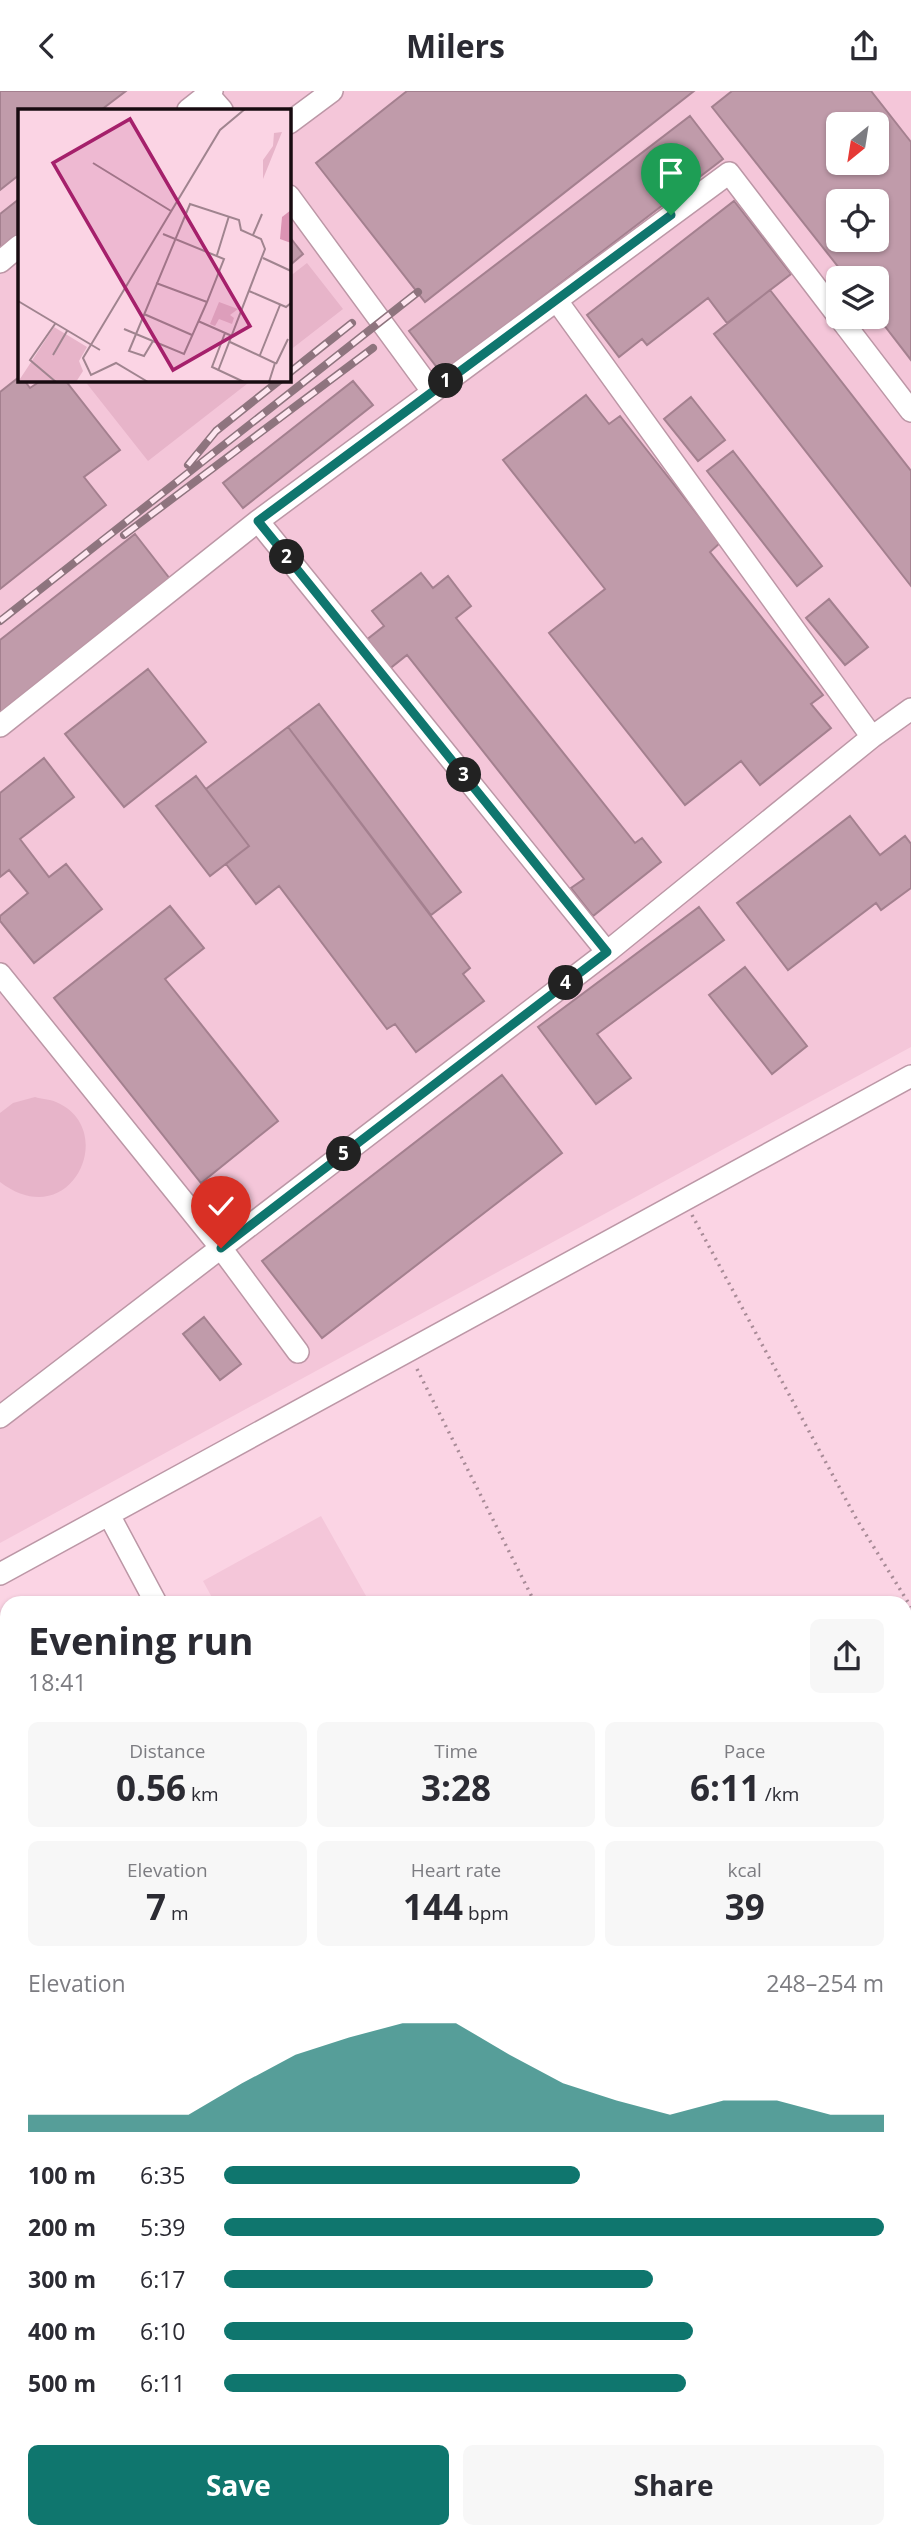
<!DOCTYPE html>
<html lang="en">
<head>
<meta charset="utf-8">
<style>
	:root { --surface:#fff; --page:#f7f7f7; --text:#2b2b33; --muted:#7c7c81; --accent:#0f766e }
	body { margin:0; font-family:"Open Sans",sans-serif; background:var(--page); color:var(--text); height:100vh; display:flex; flex-direction:column; font-size:26px; white-space:nowrap }
	* { box-sizing:border-box; margin:0 }
	p { font-size:23px; color:var(--muted) }
	.icon { flex:none; width:38px; height:38px; fill:none; stroke:currentColor; stroke-width:2; stroke-linecap:round; stroke-linejoin:round }
	.map { position:relative; flex:1; overflow:hidden }
	.panel { position:absolute; left:0px; top:1505px; width:912px; height:943px; display:flex; flex-direction:column; background:var(--surface); border-radius:21px 21px 0 0; box-shadow:0 2px 5px #0004 }
	.panel>* { flex:none }
	.needle { width:46px; rotate:210deg }
	.fabs { position:absolute; left:826px; top:21px; display:grid; gap:14px }
	.fabs a { display:grid; place-items:center; width:63px; height:63px; border-radius:10px; background:var(--surface); box-shadow:0 2px 5px #0004; font-size:35px }
	.pin { position:absolute; display:grid; place-items:center; width:60px; height:60px; color:#fff; margin:-72px -30px; border-radius:50% 50% 50% 0; rotate:-45deg; box-shadow:0 0 7px #0007 }
	.pin .icon { rotate:45deg }
	.km { position:absolute; width:35px; height:35px; margin:-18px; border-radius:50%; background:#222; color:#fff; font-size:19px; line-height:35px; text-align:center }
	.round { display:grid; place-items:center; flex:none; width:74px; height:74px; border-radius:10px; background:var(--page) }
	.summary { display:flex; align-items:center; justify-content:space-between; height:119px; padding:0 28px }
	h1 { font-size:38px; font-weight:700; line-height:52px }
	.stats { display:grid; grid-template-columns:repeat(3,1fr); gap:10px; height:119px; padding:7px 28px }
	.stats div { display:grid; align-content:center; border-radius:10px; background:var(--page); text-align:center }
	.stats b { font-size:35px; font-weight:700 }
	.stats small { font-size:19px; font-weight:400 }
	.stats p { font-size:19px }
	.chart { height:196px; padding:14px 28px }
	.chart p { display:flex; justify-content:space-between }
	.chart svg { width:100%; height:126px; margin-top:7px; fill:var(--accent); opacity:.7 }
	.button { display:flex; gap:14px; margin-top:auto; padding:14px 28px }
	.button a { flex:1; height:80px; border-radius:10px; background:var(--accent); color:#fff; font-size:28px; font-weight:700; line-height:80px; text-align:center }
	.button a+a { background:var(--page); color:var(--text) }
	ul { padding:0 28px; list-style:none; font-size:23px }
	li { display:grid; grid-template-columns:112px 84px 1fr; align-items:center; height:52px }
	li i { height:18px; border-radius:9px; background:var(--accent) }
	header { display:flex; justify-content:space-between; align-items:center; height:91px; padding:0 28px; background:var(--surface); font-size:32px; font-weight:700 }
	.map>svg:first-child { display:block }
	.built { fill:#f4c6d9; fill-rule:evenodd }
	.green { fill:#e7b4c9 }
	.building { fill:#c09baa; stroke:#a4808f; stroke-width:2; fill-rule:evenodd }
	.lines { fill:none; stroke-linecap:round; stroke-linejoin:round }
	.minor-casing { stroke:#bc97a6; stroke-width:24 }
	.path { stroke:#a88b97; stroke-width:3.5; stroke-dasharray:2 5; stroke-linecap:butt }
	.minor { stroke:#fff; stroke-width:21 }
	.rail-casing { stroke:#8e747e; stroke-width:8 }
	.rail { stroke:#fee6f0; stroke-width:5; stroke-dasharray:16; stroke-linecap:butt }
	.route-casing { stroke:#fff; stroke-width:14 }
	.route { stroke:#0f766e; stroke-width:9 }
	.inset-road { fill:none; stroke:#a0848f; stroke-width:2 }
	.view { fill:#a5206b; fill-opacity:0.15; stroke:#a5206b; stroke-width:3.5 }
	.inset-edge { fill:none; stroke:#170b10; stroke-width:3.5 }
</style>
</head>
<body>
<header><svg class="icon" aria-label="back" viewBox="0 0 24 24"><path d="M15 5l-7 7 7 7"/></svg>Milers<svg class="icon" aria-label="share" viewBox="0 0 24 24"><path d="M12 15V3M7 8l5-5 5 5M5 13v7h14v-7"/></svg></header>
<div class="map">
<svg width="911" height="2447" viewBox="0 0 911 2447">
	<rect width="100%" height="100%" fill="#fbd4e4"/>
	<path class="built" d="M0,0H911V956L0,1452ZM19,19H289V289H19ZM838,33H877V72H838ZM838,110H877V149H838ZM838,187H877V226H838Z
		M321,1425L370,1512H215L203,1490Z
		M7,2008V2441H400L387,2447H0V2012Z"/>
	<path class="green" d="M307,172L343,218L289,260V186Z
		M84,289H252L148,370Z
		M35,1006C41,1008 50,1008 56,1011C120,1038 71,1145 0,1091V1022L13,1012Z"/>
	<path class="building" d="M0,0H126L101,19H19V84L0,99Z
		M407,0H694L425,211L316,72Z
		M732,0H871L911,51V269L877,225V187H847L712,16ZM838,33H877V72H838ZM838,110H877V149H838Z
		M690,25L723,68L442,283L409,240Z
		M19,108V153L0,168V123Z
		M734,110L791,183L727,232L708,207L647,254L642,248L619,266L587,224Z
		M289,145L303,163L289,175Z
		M770,199L911,380V495L714,243Z
		M19,286V289H24L30,297L42,289H65L120,359L84,386L106,414L0,498V301Z
		M353,290L373,314L243,417L223,392Z
		M586,304L609,333L620,325L720,452L710,461L823,604L811,613L831,637L760,694L741,670L685,714L549,542L605,498L503,369Z
		M691,306L725,349L698,370L664,328Z
		M733,360L822,475L797,495L707,380Z
		M135,443L174,493L0,629V549Z
		M421,482L433,497L448,485L471,515L456,527L635,752L642,747L661,771L593,825L571,797L584,788L407,564L388,579L365,550L384,535L372,520Z
		M829,508L868,556L845,574L806,527Z
		M148,578L206,651L124,716L65,643Z
		M319,613L461,801L431,824L288,636Z
		M288,636L470,877L463,883L484,910L416,961L395,933L387,938L279,795L256,813L226,773L249,755L206,698Z
		M44,667L74,706L20,748L49,786L66,773L102,818L34,872L0,830V825L28,802L9,779L0,786V702Z
		M196,685L249,755L210,785L156,715Z
		M850,725L880,764L905,745L911,753V797L881,819L876,812L788,879L737,812Z
		M170,815L204,857L165,888L278,1030L201,1092L54,907Z
		M699,816L724,849L597,943L631,987L596,1013L538,936Z
		M745,876L807,955L772,983L709,904Z
		M502,984L562,1062L322,1247L262,1170Z
		M204,1226L241,1273L220,1289L183,1243Z
		M7,1594V1665L0,1669V1598Z
		M7,2158V2190L0,2177V2162Z
		M0,2177L7,2190V2272L0,2276Z"/>
	<g class="lines">
		<g class="minor-casing">
			<path id="minor" d="M208,3L222,19
				M188,19L212,0
				M289,32L332,0
				M289,105L432,300
				M0,171L19,155
				M557,210L872,646
				M839,226L911,320
				M258,430L607,861
				M0,635L258,430L729,82L838,225
				M0,883L221,1157L298,1261
				M0,1326L607,861L872,646L911,618
				M109,1424L156,1512
				M0,1483L911,985"/>
		</g>
		<path class="path" d="M692,1124L857,1429L911,1516
			M417,1278L535,1512"/>
		<use href="#minor" class="minor"/>
		<g class="rail-casing">
			<path id="rail" d="M289,282L352,232
				M188,374L216,340L280,289
				M124,444L373,257
				M0,530L418,201"/>
		</g>
		<use href="#rail" class="rail"/>
	</g>
	<g class="lines">
		<g class="route-casing">
			<path id="route" d="M221,1157L607,861L258,430L671,124"/>
		</g>
		<use href="#route" class="route"/>
	</g>
	<g transform="translate(18 18)">
		<rect width="273" height="273" fill="#fbd4e4"/>
		<path d="M264,23L245,70V51L255,37L256,24ZM201,193L220,200L212,206L216,209L214,215L201,210L197,217L192,215ZM36,218L69,238L61,252L65,262L58,273H0Z" fill="#e7b4c9"/>
		<path d="M273,101V134L262,130L264,108Z" fill="#dc93b3"/>
		<path class="inset-road" d="M75,54L153,102M235,126L244,105M199,146L211,107M245,149L273,162M138,174L189,193M231,182L268,198L273,194M0,192L82,241M126,205L174,226M180,212L214,227M37,215L12,251L38,273M106,220L166,245L189,193L206,150L145,125M207,224L194,258L226,273M135,232L126,247L111,242L172,95L221,111L223,121L243,130L247,140L200,262M212,233L257,254L251,273M35,246L49,222M242,246L262,196M258,255L270,230M130,273L98,254L73,266L65,249L202,21L227,0"/>
		<path class="view" d="M112,10L232,217L155,261L35,54Z"/>
		<rect width="273" height="273" class="inset-edge"/>
	</g>
</svg>
<div class="fabs">
<a><svg class="needle" viewBox="-14 -14 28 28"><path d="M0-13l5 13h-10z" fill="#e53935"/><path d="M0 13l5-13h-10z" fill="#7c7c81"/></svg></a>
<a><svg class="icon" aria-label="locate" viewBox="0 0 24 24"><circle cx="12" cy="12" r="6"/><path d="M12 2v4M12 18v4M2 12h4M18 12h4"/></svg></a>
<a><svg class="icon" aria-label="layers" viewBox="0 0 24 24"><path d="M12 4l9 5-9 5-9-5zM3 14l9 5 9-5"/></svg></a>
</div>
<div class="pin" style="left:671px;top:124px;background:#1e9e55"><svg class="icon" aria-label="arrive" viewBox="0 0 24 24"><path d="M6 21V4h12l-3 4 3 4H6"/></svg></div>
<div class="pin" style="left:221px;top:1157px;background:#d93025"><svg class="icon" aria-label="check" viewBox="0 0 24 24"><path d="M5 12l5 5 9-10"/></svg></div>
<b class="km" style="left:446px;top:290px">1</b>
<b class="km" style="left:287px;top:466px">2</b>
<b class="km" style="left:464px;top:684px">3</b>
<b class="km" style="left:566px;top:892px">4</b>
<b class="km" style="left:344px;top:1063px">5</b>
<section class="panel">
<div class="summary"><div><h1>Evening run</h1><p>18:41</p></div><a class="round"><svg class="icon" aria-label="share" viewBox="0 0 24 24"><path d="M12 15V3M7 8l5-5 5 5M5 13v7h14v-7"/></svg></a></div>
<div class="stats">
<div><p>Distance</p><b>0.56<small> km</small></b></div>
<div><p>Time</p><b>3:28</b></div>
<div><p>Pace</p><b>6:11<small> /km</small></b></div>
</div>
<div class="stats">
<div><p>Elevation</p><b>7<small> m</small></b></div>
<div><p>Heart rate</p><b>144<small> bpm</small></b></div>
<div><p>kcal</p><b>39</b></div>
</div>
<div class="chart"><p><span>Elevation</span>248–254 m</p>
<svg viewBox="0 0 160 44" preserveAspectRatio="none"><path d="M0 44V38L10 38L20 38L30 38L40 27L50 17L60 11L70 6L80 6L90 17L100 27L110 33L120 38L130 33L140 33L150 38L160 38V44z"/></svg>
</div>
<ul>
<li><b>100 m</b>6:35<i style="width:54%"></i></li>
<li><b>200 m</b>5:39<i style="width:100%"></i></li>
<li><b>300 m</b>6:17<i style="width:65%"></i></li>
<li><b>400 m</b>6:10<i style="width:71%"></i></li>
<li><b>500 m</b>6:11<i style="width:70%"></i></li>
</ul>
<div class="button"><a>Save</a><a>Share</a></div>
</section>
</div>
</body>
</html>
